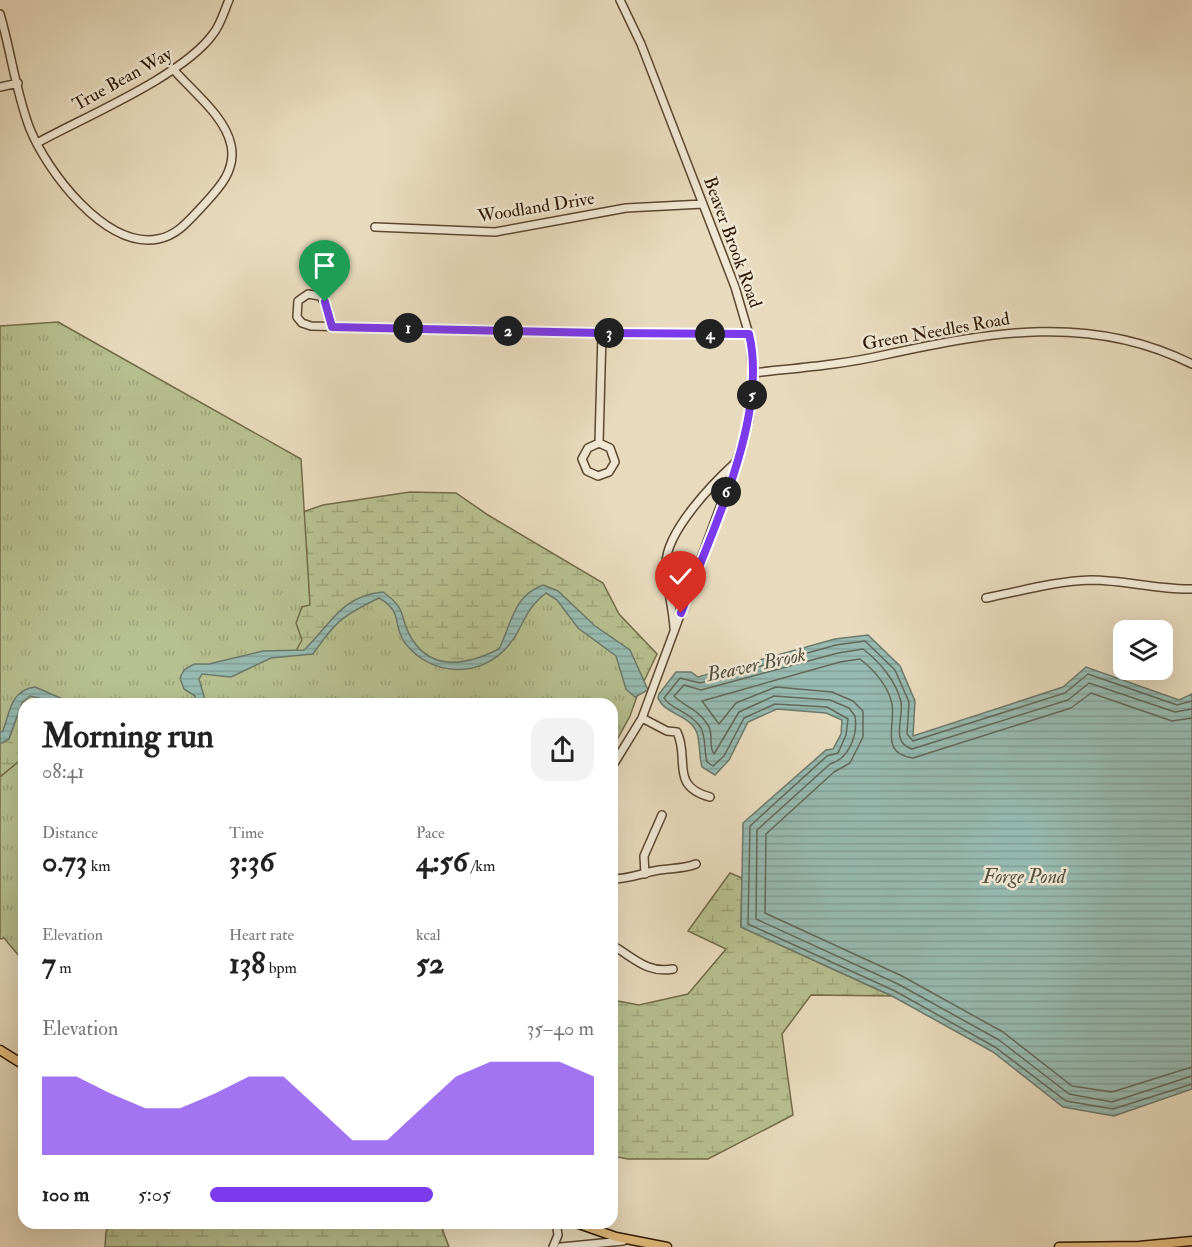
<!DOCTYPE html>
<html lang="en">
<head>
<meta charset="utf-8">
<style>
	:root { --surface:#fff; --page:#f2f2f2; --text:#222; --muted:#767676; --accent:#7c3aed }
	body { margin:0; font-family:"IM FELL Double Pica",serif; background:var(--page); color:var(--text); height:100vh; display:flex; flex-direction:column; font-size:22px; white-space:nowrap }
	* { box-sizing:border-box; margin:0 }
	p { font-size:20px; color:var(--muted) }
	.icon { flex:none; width:33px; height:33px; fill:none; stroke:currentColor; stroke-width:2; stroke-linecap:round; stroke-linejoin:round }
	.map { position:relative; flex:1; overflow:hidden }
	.side { position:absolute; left:18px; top:698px; width:600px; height:531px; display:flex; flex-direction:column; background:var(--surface); border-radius:18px; box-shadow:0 6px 24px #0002 }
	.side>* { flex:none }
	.buttons { position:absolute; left:1113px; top:620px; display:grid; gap:12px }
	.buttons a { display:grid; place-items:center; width:60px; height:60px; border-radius:12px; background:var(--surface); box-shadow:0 6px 24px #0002; font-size:30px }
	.pin { position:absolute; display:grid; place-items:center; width:51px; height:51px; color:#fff; margin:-62px -26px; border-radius:50% 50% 50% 0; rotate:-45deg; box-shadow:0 0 6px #0007 }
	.pin .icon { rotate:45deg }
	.km { position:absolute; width:30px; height:30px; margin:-15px; border-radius:50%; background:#222; color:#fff; font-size:16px; line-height:30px; text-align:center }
	.round { display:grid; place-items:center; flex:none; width:63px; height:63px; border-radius:18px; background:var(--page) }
	.summary { display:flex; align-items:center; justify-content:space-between; height:102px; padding:0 24px }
	h1 { font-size:33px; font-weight:800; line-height:45px }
	.metrics { display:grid; grid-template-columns:repeat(3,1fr); gap:9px; height:102px; padding:6px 24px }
	.metrics div { display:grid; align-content:center }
	.metrics b { font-size:30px; font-weight:800 }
	.metrics small { font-size:16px; font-weight:400 }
	.metrics p { font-size:16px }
	.chart { height:168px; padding:12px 24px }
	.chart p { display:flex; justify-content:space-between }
	.chart svg { width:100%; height:108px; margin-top:6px; fill:var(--accent); opacity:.7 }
	ul { padding:0 24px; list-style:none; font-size:20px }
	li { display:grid; grid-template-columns:96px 72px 1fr; align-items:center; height:45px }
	li i { height:15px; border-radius:8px; background:var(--accent) }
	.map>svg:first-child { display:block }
	.wetland { fill:url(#wetland-marsh); stroke:#726b48; stroke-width:1.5 }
	.park { fill:url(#park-tufts); stroke:#726b48; stroke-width:1.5 }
	.water { fill:url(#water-rules); stroke:#6c796b; stroke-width:1.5 }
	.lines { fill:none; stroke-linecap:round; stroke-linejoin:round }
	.shore { stroke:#626859; stroke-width:1.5 }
	.minor-casing { stroke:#5b472f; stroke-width:10 }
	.major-casing { stroke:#2c1600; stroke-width:11 }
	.minor { stroke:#f0e8d4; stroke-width:7 }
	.major { stroke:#e4be7e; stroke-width:8 }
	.route-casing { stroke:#fff; stroke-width:12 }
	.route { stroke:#7c3aed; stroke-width:8 }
	.labels { text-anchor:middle; stroke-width:5; stroke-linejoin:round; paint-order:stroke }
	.street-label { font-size:18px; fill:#2c1600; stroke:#f0e8d4 }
	.water-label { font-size:20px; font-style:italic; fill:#51503e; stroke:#f0e8d4 }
</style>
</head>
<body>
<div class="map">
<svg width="1192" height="1247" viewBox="0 0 1192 1247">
	<defs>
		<pattern id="wetland-marsh" width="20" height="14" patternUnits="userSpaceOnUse" patternTransform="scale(1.5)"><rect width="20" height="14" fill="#b7c090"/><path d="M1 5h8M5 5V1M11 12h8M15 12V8" fill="none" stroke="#9ea47a"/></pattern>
		<pattern id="park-tufts" width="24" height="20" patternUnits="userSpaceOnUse" patternTransform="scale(1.5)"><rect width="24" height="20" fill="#b7c090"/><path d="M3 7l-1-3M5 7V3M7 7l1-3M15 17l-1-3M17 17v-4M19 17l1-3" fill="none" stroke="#9ea47a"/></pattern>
		<pattern id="water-rules" width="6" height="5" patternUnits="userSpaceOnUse" patternTransform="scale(1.5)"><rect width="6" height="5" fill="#97bbb2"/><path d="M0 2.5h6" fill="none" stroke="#82a097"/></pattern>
	</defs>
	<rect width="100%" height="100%" fill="#e8dbbd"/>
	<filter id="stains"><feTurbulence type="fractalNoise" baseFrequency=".00333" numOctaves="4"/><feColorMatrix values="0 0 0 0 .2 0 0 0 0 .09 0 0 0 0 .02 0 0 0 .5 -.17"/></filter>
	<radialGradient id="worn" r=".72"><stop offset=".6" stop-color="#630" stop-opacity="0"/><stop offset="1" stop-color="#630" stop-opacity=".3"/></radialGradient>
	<path class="wetland" d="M410,492L456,493L488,515L603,583L619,614L657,654L626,719L612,704H24V814L0,801V666L288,517L323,505Z
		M730,873L742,878L741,927L892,996L811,995L782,1034L793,1115L708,1159H628L612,1156V1000L639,1005L688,994L726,949L688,931Z
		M111,1222L440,1223L449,1247H105L106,1232Z"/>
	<path class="park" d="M58,322L301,459L310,605L302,607L296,623L302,640L296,651L298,653L314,646L336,616L382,595C407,613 398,628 413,644C438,671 470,675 500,651C511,642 513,621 521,609C525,602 534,596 541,590L557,593L618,649L641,685L630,716L612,749V704H53L42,692L20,697L6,732L0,735V326Z
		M24,757V962L4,938L0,939V777Z"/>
	<path class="water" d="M543,585L558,591L595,626L630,650L648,690L635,697L626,689L616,656L578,628L557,600L546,593C523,611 525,625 509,645C481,679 431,677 405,643C392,626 404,612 379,598C342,616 336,621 313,654L271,658L231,677L202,674L199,679L204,696L203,703H196L195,696L184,689L180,678L184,670L194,664H209L263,651L304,650C332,623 341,596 383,592C409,610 398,617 412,639C433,673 469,664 499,649C512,623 513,596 543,585Z
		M868,635L900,666L915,701L913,736L1063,687L1086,667L1179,700L1192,694V1089L1114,1116L1063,1107L993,1052L892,996L741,927L743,823L826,750L833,749L841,734L842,720L826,713L777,709L748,722L729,760L715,775L702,767C699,757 700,741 697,733C690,714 665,715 658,698L659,694L676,672H691L698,677L835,639Z
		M35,687L72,703H48L43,699L30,696L22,703L9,739L0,744V732L3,731C10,711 11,690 35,687Z"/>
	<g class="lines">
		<path class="shore" d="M1192,701L1177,705L1088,674L1065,693L913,741L907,734L909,702L895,670L865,641L836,645L700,683L680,678L664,698C670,709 691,712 701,728C706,737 704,752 707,762L713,766L724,756L744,718L775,704L827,707L848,719L846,735L838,753L827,756L750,826L748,924L895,991L995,1047L1066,1101L1113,1109L1192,1084
			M1192,709L1175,712L1089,683L1068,700L912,749C890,742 904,719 901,702C896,681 880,662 863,649L838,653L701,690L684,685L674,696C685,707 698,709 708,725C714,734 708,746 714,754L739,712L774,696L830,700L849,708L855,716C858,735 849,759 830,764L757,830L756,919L898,984L999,1040L1069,1094L1112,1102L1192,1076
			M1192,718L1172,721L1091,693L1071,708L913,758C879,753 896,725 892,704C888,685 875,671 860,659L840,662L702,701L719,724L736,703L776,687L832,692L853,701L863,711V737L850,763L834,772L766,834L765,913L902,976L1003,1032L1072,1086L1112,1092L1192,1067"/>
		<g class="minor-casing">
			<path id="minor" d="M0,14C11,52 16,93 30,129C47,171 105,249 158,239C175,236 186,224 198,211C215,192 237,173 231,145C225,116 192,91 173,69
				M0,87L18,83
				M37,143C84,117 183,76 213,34C221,24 224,11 229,0
				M375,227L495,232L626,208L703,204
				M332,327L327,306L320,296L308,294L298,301L297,317L302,323L311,326L602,333L749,334
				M752,373C796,368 841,365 884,355C990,332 1091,313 1192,364
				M599,443L610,448L615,462L609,472L598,476L587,471L582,459L588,448L599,443L602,333
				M986,598C1021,591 1056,581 1091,580C1125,580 1158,590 1192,589
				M674,628C673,607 666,586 666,564C666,532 712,484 735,463
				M642,718L667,731L677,732C690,759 669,786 710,797
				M612,767L642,718L733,472L749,420L753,379L750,338L735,287L641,44L620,0
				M645,874L644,856L662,815
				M612,879C629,879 642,873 659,870C672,868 683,869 696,864
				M612,945C633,957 647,974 673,969
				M553,1247L558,1235L556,1222
				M561,1247L623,1241"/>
		</g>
		<g class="major-casing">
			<path id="major" d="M0,1050L24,1065
				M573,1222L616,1237L667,1247
				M1059,1247L1139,1246L1192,1241"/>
		</g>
		<use href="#minor" class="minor"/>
		<use href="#major" class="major"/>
	</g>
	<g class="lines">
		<g class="route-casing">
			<path id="route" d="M325,302L332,327L602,333L749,334C769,417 710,534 681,613"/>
		</g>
		<use href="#route" class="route"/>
	</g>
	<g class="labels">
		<g class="street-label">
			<text transform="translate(122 79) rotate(-29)" y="6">True Bean Way</text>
			<text transform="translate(536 207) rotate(-9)" y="6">Woodland Drive</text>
			<text transform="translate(733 242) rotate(70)" y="6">Beaver Brook Road</text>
			<text transform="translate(936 331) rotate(-10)" y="6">Green Needles Road</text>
		</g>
		<g class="water-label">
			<text transform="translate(756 664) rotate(-12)" y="7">Beaver Brook</text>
			<text x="1024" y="883">Forge Pond</text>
		</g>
	</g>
	<rect width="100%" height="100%" filter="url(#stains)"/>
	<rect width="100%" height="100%" fill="url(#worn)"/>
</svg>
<div class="buttons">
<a><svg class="icon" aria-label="layers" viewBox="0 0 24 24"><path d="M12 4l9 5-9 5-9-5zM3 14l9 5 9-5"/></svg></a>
</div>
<div class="pin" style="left:325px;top:302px;background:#1e9e55"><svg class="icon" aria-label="arrive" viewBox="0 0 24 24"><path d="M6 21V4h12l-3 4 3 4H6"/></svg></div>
<div class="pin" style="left:681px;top:613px;background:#d93025"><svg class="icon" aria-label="check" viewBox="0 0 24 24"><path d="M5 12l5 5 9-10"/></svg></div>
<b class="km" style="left:408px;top:328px">1</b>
<b class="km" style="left:508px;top:331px">2</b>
<b class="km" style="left:609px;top:333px">3</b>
<b class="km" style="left:710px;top:334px">4</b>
<b class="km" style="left:752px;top:395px">5</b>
<b class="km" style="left:726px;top:492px">6</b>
<section class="side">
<div class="summary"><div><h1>Morning run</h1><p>08:41</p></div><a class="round"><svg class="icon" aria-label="share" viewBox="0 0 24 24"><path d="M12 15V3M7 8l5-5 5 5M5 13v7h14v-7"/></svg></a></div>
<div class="metrics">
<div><p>Distance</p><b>0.73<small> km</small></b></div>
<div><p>Time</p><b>3:36</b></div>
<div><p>Pace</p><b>4:56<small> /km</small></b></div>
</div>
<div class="metrics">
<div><p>Elevation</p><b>7<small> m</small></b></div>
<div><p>Heart rate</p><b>138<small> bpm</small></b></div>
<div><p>kcal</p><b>52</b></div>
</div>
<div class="chart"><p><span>Elevation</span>35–40 m</p>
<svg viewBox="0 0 160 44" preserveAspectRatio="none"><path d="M0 44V12L10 12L20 19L30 25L40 25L50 19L60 12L70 12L80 25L90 38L100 38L110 25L120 12L130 6L140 6L150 6L160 12V44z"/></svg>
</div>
<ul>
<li><b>100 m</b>5:05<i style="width:58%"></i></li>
</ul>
</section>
</div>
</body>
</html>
